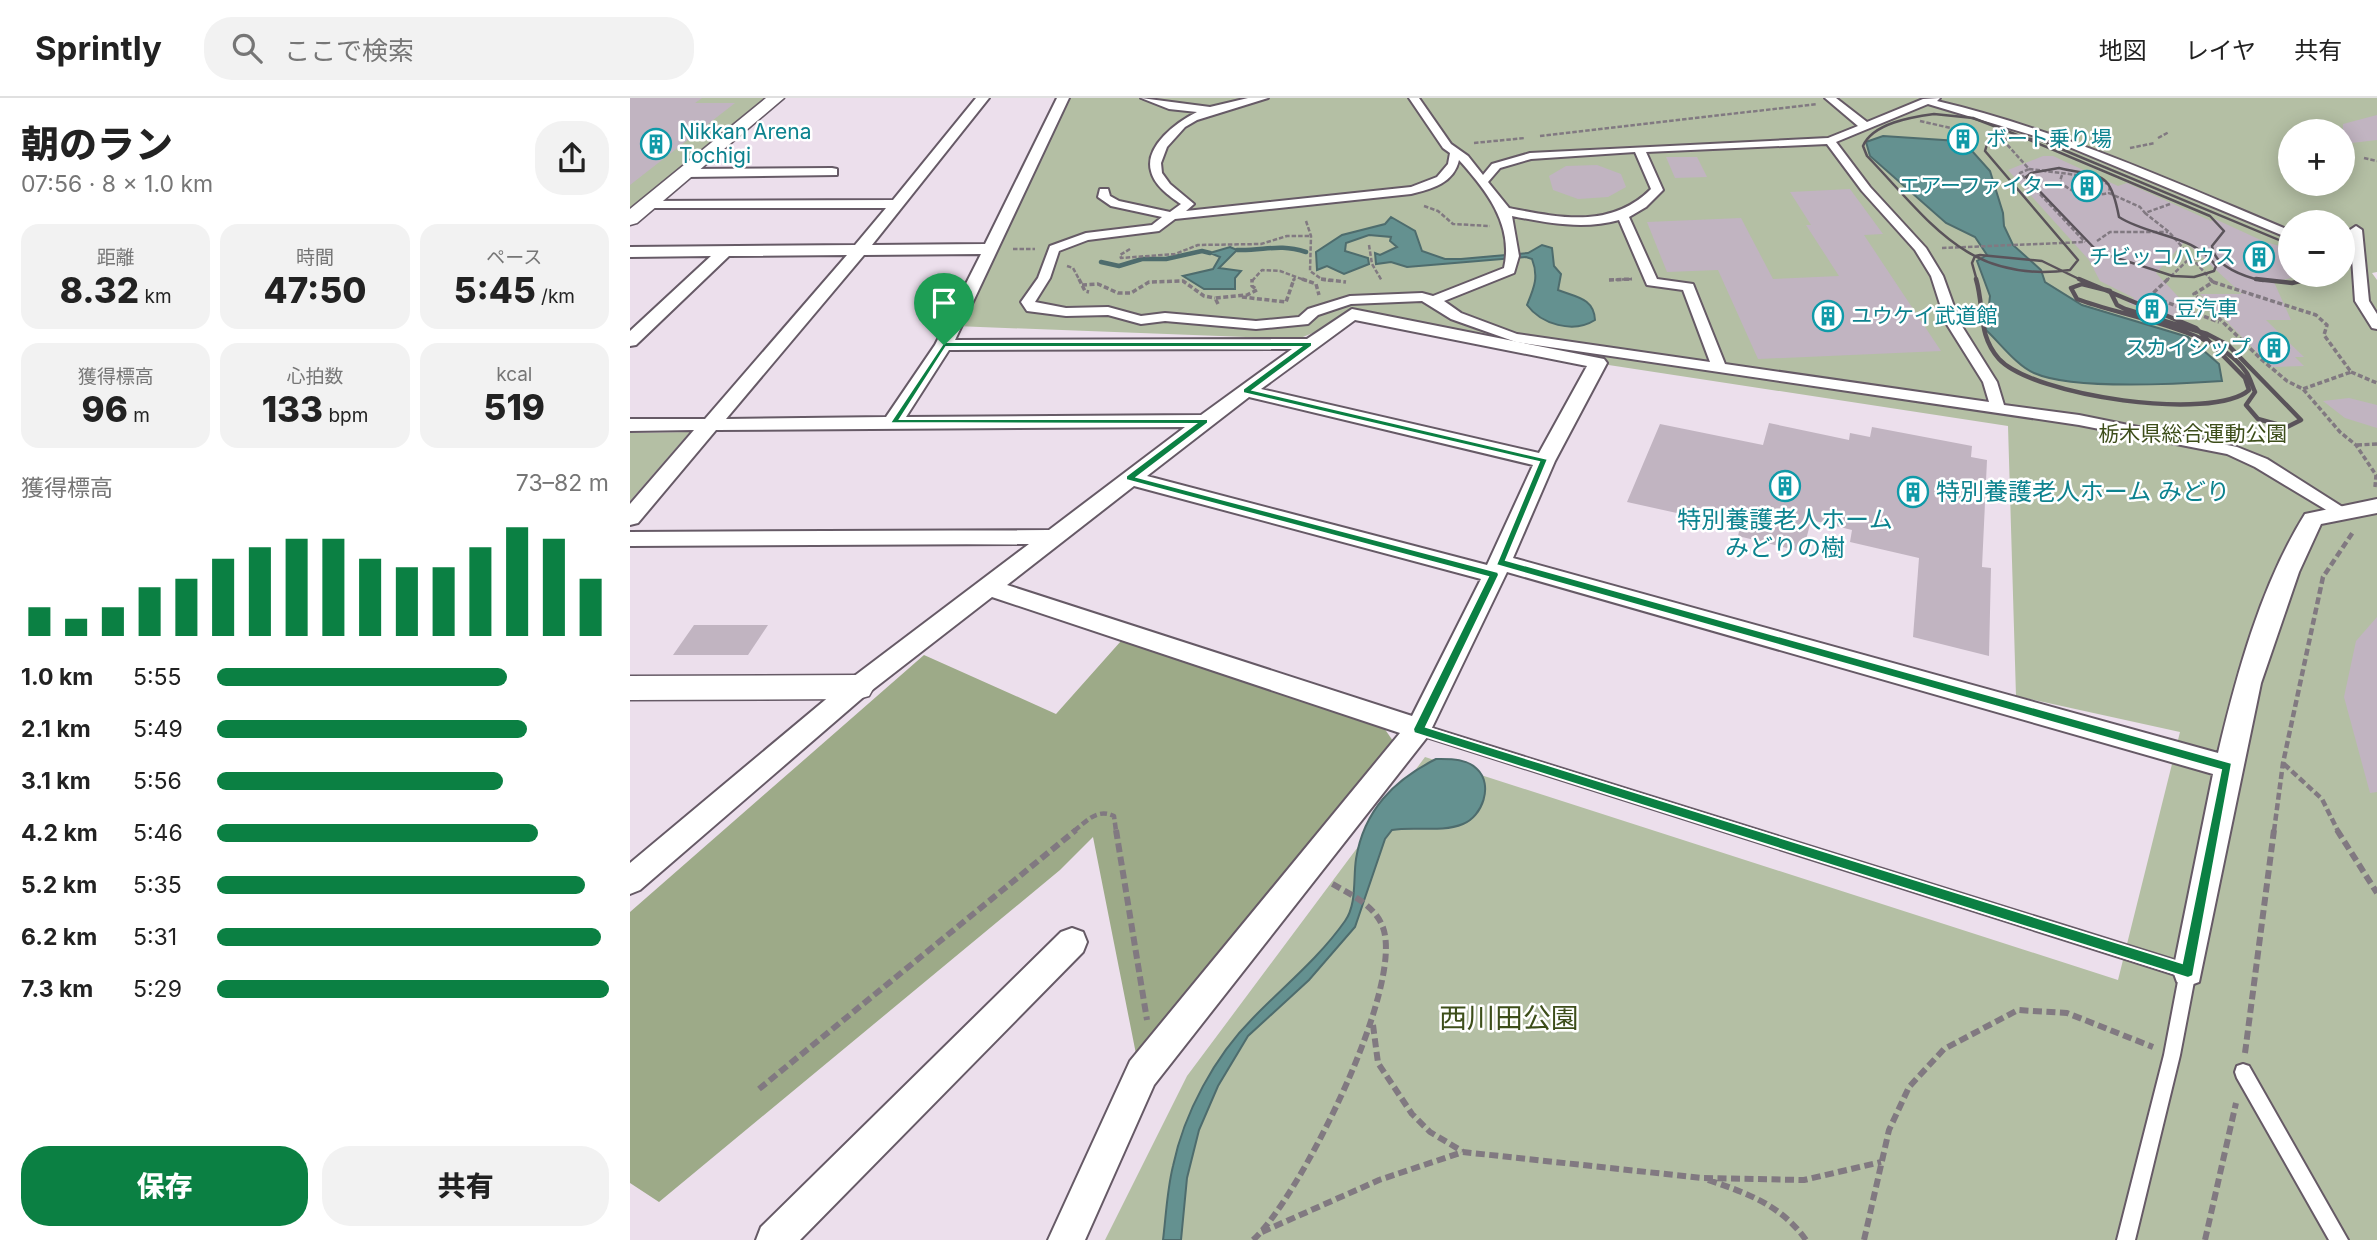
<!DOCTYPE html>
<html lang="ja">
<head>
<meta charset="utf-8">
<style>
	:root { --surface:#fff; --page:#f2f2f2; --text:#222; --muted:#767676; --line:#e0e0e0; --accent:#0b8043 }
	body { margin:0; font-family:Inter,"Noto Sans JP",sans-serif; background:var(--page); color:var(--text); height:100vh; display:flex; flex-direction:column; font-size:26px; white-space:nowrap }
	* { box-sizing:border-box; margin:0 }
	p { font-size:23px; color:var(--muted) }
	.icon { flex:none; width:38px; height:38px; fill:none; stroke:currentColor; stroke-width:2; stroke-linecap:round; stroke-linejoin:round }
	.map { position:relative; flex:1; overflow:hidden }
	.side { display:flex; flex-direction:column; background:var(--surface); width:630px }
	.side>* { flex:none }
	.controls { position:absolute; left:1648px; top:21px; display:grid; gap:14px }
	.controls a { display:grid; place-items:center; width:77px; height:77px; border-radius:50%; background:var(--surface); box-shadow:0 4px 18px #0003; font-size:35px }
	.pin { position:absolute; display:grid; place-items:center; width:60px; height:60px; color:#fff; margin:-72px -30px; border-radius:50% 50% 50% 0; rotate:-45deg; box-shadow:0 0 7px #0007 }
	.pin .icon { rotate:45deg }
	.round { display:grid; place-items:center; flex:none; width:74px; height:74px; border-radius:28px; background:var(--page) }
	.overview { display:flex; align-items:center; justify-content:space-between; height:119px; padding:0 21px }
	h1 { font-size:38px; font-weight:800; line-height:52px }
	.figures { display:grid; grid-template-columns:repeat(3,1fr); gap:10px; height:119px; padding:7px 21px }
	.figures div { display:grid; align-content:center; border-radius:18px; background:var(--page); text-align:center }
	.figures b { font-size:35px; font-weight:800 }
	.figures small { font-size:19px; font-weight:400 }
	.figures p { font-size:19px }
	.chart { height:196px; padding:14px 21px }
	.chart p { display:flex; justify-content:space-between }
	.chart svg { width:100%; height:126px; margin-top:7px; stroke:var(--accent); stroke-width:6 }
	.action { display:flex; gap:14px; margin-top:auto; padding:14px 21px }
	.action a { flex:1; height:80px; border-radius:28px; background:var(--accent); color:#fff; font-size:28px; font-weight:800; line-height:80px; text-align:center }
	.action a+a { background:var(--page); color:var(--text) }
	ul { padding:0 21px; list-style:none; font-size:23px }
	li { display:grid; grid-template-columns:112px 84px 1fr; align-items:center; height:52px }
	li i { height:18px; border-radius:9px; background:var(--accent) }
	header { display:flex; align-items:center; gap:42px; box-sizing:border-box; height:98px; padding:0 35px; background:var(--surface); border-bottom:2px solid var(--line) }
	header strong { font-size:33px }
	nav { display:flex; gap:38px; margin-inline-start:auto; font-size:24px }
	.search { width:490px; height:63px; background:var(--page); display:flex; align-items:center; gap:18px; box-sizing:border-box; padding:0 24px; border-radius:28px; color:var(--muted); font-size:26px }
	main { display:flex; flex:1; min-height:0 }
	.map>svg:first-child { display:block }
	.green { fill:#b4bfa4; fill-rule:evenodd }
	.forest { fill:#9daa88 }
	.water { fill:#649190; stroke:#4e6c6d; stroke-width:2 }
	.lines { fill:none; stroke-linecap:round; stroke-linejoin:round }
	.stream { stroke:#4e6c6d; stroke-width:4.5 }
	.building { fill:#c1b4c1 }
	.service-casing { stroke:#665a66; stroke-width:4 }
	.pedestrian-casing { stroke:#665a66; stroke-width:4 }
	.minor-casing { stroke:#665a66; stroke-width:4 }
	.tertiary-casing { stroke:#665a66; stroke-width:3 }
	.path-far3 { stroke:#817981; stroke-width:2.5; stroke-dasharray:4.5 2; stroke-linecap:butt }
	.path-far2 { stroke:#817981; stroke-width:3.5; stroke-dasharray:5 2.5; stroke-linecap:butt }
	.path-far1 { stroke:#817981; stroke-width:4.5; stroke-dasharray:7 3.5; stroke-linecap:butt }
	.path { stroke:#817981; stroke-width:6; stroke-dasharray:9 4.5; stroke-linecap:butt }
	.service { fill:#fff; fill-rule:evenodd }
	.pedestrian { fill:#fff; fill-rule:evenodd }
	.minor { fill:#fff; fill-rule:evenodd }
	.tertiary { fill:#fff; fill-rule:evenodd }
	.rail-far1 { stroke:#5a535a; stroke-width:2.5 }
	.rail { stroke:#5a535a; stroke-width:4.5 }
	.route { fill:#0b8043; stroke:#fff; stroke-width:2; fill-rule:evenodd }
	.labels { text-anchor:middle; stroke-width:5; stroke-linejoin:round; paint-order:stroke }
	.far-culture-label { font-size:21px; fill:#0d838f; stroke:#fff; text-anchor:start }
	.far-park-label { font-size:21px; fill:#3d4e1a; stroke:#fff }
	.culture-label { font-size:24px; fill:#0d838f; stroke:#fff; text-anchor:start }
	.near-park-label { font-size:28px; fill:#3d4e1a; stroke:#fff }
</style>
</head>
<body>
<header>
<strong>Sprintly</strong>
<div class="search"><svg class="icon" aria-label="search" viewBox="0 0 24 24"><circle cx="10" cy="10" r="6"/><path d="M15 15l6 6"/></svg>ここで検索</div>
<nav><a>地図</a><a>レイヤ</a><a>共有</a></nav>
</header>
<main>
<section class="side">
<div class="overview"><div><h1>朝のラン</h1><p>07:56 · 8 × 1.0 km</p></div><a class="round"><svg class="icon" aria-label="share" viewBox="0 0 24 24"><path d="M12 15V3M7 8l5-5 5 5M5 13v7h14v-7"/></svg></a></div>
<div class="figures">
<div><p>距離</p><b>8.32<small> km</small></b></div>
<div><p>時間</p><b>47:50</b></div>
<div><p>ペース</p><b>5:45<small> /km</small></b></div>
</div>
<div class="figures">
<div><p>獲得標高</p><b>96<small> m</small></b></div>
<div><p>心拍数</p><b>133<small> bpm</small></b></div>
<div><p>kcal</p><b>519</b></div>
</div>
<div class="chart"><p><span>獲得標高</span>73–82 m</p>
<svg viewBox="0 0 160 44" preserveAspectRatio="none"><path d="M5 44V34M15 44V38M25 44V34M35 44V27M45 44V24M55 44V17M65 44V13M75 44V10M85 44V10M95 44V17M105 44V20M115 44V20M125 44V13M135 44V6M145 44V10M155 44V24"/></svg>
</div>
<ul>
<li><b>1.0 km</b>5:55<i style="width:74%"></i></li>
<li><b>2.1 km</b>5:49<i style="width:79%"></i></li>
<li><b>3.1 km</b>5:56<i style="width:73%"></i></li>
<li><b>4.2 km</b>5:46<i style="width:82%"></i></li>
<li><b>5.2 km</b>5:35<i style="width:94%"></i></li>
<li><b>6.2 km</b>5:31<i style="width:98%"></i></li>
<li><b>7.3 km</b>5:29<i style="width:100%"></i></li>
</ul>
<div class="action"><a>保存</a><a>共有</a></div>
</section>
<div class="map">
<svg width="1747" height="1142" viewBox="0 0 1747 1142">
	<rect width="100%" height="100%" fill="#ecdfec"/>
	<path class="green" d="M0,0H135L0,111Z
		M432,0H1747V174L1742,175L1747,182V1142H475L557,978L795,659L1488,882L1550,634L1386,598L1378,328L959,264L727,217L668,241L325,228L411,62ZM1661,33H1713V86H1661ZM1661,124H1713V177H1661Z
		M60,334L0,403V335Z"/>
	<path class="forest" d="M491,543L752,627L763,643L507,961L463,739L430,772L29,1104L0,1085V814L294,557L426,616Z"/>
	<path class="water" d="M1253,38L1343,44L1342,53L1360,73L1373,115L1374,128L1383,147L1411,172L1415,184L1452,207L1558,239L1589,266L1592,283C1548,286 1442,292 1404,275C1387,268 1370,245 1356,232L1360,198L1347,163L1357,157L1345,139L1316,125L1240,58L1236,44Z
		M761,119L785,133L792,153L815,161H831L898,155L912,147L922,150L924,168L931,176L928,192C946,199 964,200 965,222C943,236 911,226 897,207C904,190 909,179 902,161L896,159L777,169L761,164L746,166L745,155L750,157L767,149L760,143L761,139L739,137L716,145L715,153L738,160L739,166L714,176L697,168L687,172L686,154L712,137L755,126Z
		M600,149L607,152L589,170L611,173L605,180V191H574L553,178L583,171L590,159L580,155Z
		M806,661C820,661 836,660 847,671C864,687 852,719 833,726C811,735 785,728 762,732L755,741L725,829L679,882L618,938L588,988L569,1032L557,1080L551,1142H533C536,1118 537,1092 543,1068C554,1015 585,958 623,920C654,888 689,860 715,823C727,806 723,781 726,761C734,712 764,682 806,661Z"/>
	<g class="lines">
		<path class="stream" d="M607,152C635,153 648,145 676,154
			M471,164L489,168L512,161H536L572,153L580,155"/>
	</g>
	<path class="building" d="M0,0H72L65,5H105L0,87Z
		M1747,17V42L1713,46V26Z
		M1413,58H1423L1488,88L1497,85L1581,123L1585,121L1635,144L1661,151V180L1644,184L1661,222H1636L1674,259H1665L1674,268L1641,269L1570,196H1612L1555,143L1526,175L1557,208L1541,222L1498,205L1504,200L1470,183L1459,162L1378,72Z
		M1036,59H1067L1077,79L1045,80Z
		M967,67L991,76L996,89L978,99L948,101L923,92L919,78L936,68Z
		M1220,91L1253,136L1234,137L1311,253L1128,261L1088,172L1037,174L1017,124L1111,120L1143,181L1209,178L1176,127H1181L1160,94Z
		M1719,300L1747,307V330L1715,320L1693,303Z
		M1139,325L1219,342L1220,335L1240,339L1242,329L1342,348L1341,359L1357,362L1352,469L1361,470L1359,558L1283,539L1289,460L1220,444L1222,432L1181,422L1173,454L1108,438L1110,429L997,404L1030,326L1133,347Z
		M1747,519V694L1740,695L1714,599L1726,543Z
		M64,527H138L118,557H43Z"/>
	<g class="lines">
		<g class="service-casing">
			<path id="service" d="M789,626L1563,868L1566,873L1550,957L1505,1142H1487L1534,957L1549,878L784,635L783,631L784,627Z
				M1613,966L1619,968L1718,1142H1699L1607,980L1605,974L1607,968Z"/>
		</g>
		<g class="pedestrian-casing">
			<path id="pedestrian" d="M511,0L580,9L618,0H638L567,22L555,29L537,49L531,65L532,75L540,86L564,106L556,113L781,89L807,79L818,66L820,55L813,50L779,0H789L821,46L838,58L853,77L862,66L900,55L1198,40L1228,28L1195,0H1206L1237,24L1293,1L1310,0L1307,3C1430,32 1544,84 1661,133V141L1432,46L1298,6L1206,44L1240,89L1296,150L1313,178L1330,225L1367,284L1374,307L1449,317L1607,349L1637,361L1722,415L1720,419H1708L1625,369L1597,356L1449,327L886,244L821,221L792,203L721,206L688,217L678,226L626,231L535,223L511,226L478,217L436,218L397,213L391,204L408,180L420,148L456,135L522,127L532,119L481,108L468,99L470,91H478L480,98L489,103L540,114L551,106C539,98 524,87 521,73C514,48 548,23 567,14L539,11ZM1197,46L1232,93L1285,152L1301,178L1316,225L1353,284L1359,304L1095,266L1063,186L1027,181L999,119L1016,109L1033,92L1016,54ZM1005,54L1021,91C981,131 930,120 879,110L858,84L870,70L901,61ZM829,62C856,92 884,127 874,170L803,198L792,195L720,198L678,211L669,219L626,223L535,215L511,218L478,209L436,210L405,204L420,180L429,153L458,142L529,133L545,121L781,96C802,91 824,85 829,62ZM882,118C917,125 954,132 989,122L1017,187L1053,192L1080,264L887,236L831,215L814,203L884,175L889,158Z
				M1726,128L1732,132L1739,203L1747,216V231L1742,230L1725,203L1720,132Z"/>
		</g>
		<g class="minor-casing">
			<path id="minor" d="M346,0H359L242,147L355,146L427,0H439L325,242L677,241L722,211L974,261L977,265L925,363L883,460L1588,655C1607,575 1631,487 1675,416L1747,401V415L1691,426L1669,474L1631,585L1569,884L1558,888L1547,884L1543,873L1583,676L877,474L798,638L524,987L455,1142H418L500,963L770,635L362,499L237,596L10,792L0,796V765L219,582L399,446L0,448V434L419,432L555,329L86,332L8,425L0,427V406L64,332L0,333V321H75L217,157L99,158L6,247L0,248V233L81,158L0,159V149L225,147L256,110H18L13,109V103L263,102ZM351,156L305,247L256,319L96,321L234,157ZM725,222L957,268L909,355L631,291ZM662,251L571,317L276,319L319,252ZM619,299L903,367L857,467L517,378ZM504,388L851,481L782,618L377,487Z
				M202,70L207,71V77L56,79L49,75L56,71Z
				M442,830L453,834L457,844L453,854L170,1142H126L131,1129L431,834Z"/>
		</g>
		<g class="tertiary-casing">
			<path id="tertiary" d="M136,0H154L7,125L0,127V111Z
				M228,577L239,580L244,589L239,598L228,601L0,602V578Z"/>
		</g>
		<path class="path-far3" d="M1290,23L1325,31
			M910,38L1187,6
			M1528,40L1539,34
			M1373,42L1399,71L1390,75L1455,144
			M844,45L895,40
			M1500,50L1525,45
			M1734,60L1747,63
			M1399,71L1463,79L1480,87L1479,95L1510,109L1515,115
			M1432,77L1430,83C1442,97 1461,99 1479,95
			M1540,106L1515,115L1539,134L1582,183
			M794,108L808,113L823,126L860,128
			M676,123L681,138L680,173L693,182L701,183
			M1467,143L1480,134H1538
			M739,147L742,166L752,183
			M1312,150L1455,144
			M383,151H405
			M500,151L490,157L491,160L545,156L568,147L631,146L657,138H681
			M437,168L443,170L450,183
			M979,182L1002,181
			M622,183L632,172L650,173L677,183
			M663,183L665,180
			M1536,183L1561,159"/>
		<path class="path-far2" d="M449,181L455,193L459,194
			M672,181L686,186L689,197
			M691,181L716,184
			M1538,181L1520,198L1589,224
			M1580,181L1583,184L1564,196L1632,262L1657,283L1673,291L1710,334L1726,347L1746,377L1745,389
			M979,182L1002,181
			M1583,184L1686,217L1697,227L1694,237L1721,274L1673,291
			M452,187L468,186L488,195H501L519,184L553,183L574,198L585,200
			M612,199L656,204L664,181
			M588,206L585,200L617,197L627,192L622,188V181
			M1721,274L1747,285
			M1727,347L1747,346"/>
		<path class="path-far1" d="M1654,666L1692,701L1708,733
			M444,733C457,723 467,710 484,718L486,733
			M1644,733L1653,665L1693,479L1723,434"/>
		<path class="path" d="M486,732L517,922
			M1707,732L1747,795
			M743,927L748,965L782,1016L800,1034L832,1053
			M1615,955L1644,732
			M129,991L446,732
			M1078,1082C1117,1095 1151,1107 1176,1142
			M632,1134L749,1082L833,1054L1072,1080L1174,1082L1251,1064
			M623,1142C668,1102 778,885 752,827C743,806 718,795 699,784
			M1234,1142L1259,1032L1279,989L1314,951L1388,912L1437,915L1523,949
			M1575,1142L1606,1005"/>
		<use href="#service" class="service"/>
		<use href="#pedestrian" class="pedestrian"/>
		<use href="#minor" class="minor"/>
		<use href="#tertiary" class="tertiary"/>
		<path class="rail-far1" d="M1304,16L1343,20L1395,40L1358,43L1355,53L1448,162L1440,172C1337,186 1300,123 1237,58L1233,48C1243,25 1282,19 1304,16Z
			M1395,40L1412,43L1661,147
			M1395,40L1580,118L1594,133L1582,148C1584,169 1616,179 1633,183
			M1429,70C1472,80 1480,71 1489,119C1520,139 1564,136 1586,168L1584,173L1564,179L1543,178L1468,154L1396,79L1401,75Z
			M1347,183L1342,165L1345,158L1350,157L1412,163L1453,183
			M1674,183L1687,177"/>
		<path class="rail" d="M1346,181C1355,211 1347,236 1369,261C1403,298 1583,324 1619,292L1615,280L1566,230L1449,181
			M1626,181L1662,185L1679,181
			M1452,186L1480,193L1487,207L1495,211L1577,236L1598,247L1671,322L1657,329L1628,321L1616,307L1625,294C1622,288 1620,279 1616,274C1587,231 1494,219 1447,201L1441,190Z"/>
	</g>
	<path class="route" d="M314,244H682V248L623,292L918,361L876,462L1602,665L1563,878L1558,880L784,635L783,631L858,479L496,382V378L565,326L260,325ZM316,249H670L613,291V295L909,364L866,467L1591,672L1552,865L796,629L869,477L868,474L507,379L578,325V321H270Z"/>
	<defs>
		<g id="building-ring" transform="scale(1.575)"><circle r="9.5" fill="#fff" stroke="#0f9aa8" stroke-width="1.5"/><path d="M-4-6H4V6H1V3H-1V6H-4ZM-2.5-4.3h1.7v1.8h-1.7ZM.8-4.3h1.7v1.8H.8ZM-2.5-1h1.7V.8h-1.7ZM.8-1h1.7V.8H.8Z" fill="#0f9aa8"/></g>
	</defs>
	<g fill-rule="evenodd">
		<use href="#building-ring" x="1333" y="41"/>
		<use href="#building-ring" x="26" y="46"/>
		<use href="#building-ring" x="1457" y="88"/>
		<use href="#building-ring" x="1629" y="159"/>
		<use href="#building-ring" x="1522" y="211"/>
		<use href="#building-ring" x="1198" y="218"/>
		<use href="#building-ring" x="1644" y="250"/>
		<use href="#building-ring" x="1155" y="388"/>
		<use href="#building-ring" x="1283" y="394"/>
	</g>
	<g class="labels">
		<g class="far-culture-label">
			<text x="49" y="41">Nikkan Arena<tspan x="49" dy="24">Tochigi</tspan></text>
			<text x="1356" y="48">ボート乗り場</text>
			<text x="1434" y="95" text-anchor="end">エアーファイター</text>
			<text x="1606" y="166" text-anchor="end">チビッコハウス</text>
			<text x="1545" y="218">豆汽車</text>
			<text x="1221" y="225">ユウケイ武道館</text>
			<text x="1621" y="257" text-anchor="end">スカイシップ</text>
		</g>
		<g class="far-park-label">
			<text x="1563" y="343">栃木県総合運動公園</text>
		</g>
		<g class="culture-label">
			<text x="1306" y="402">特別養護老人ホーム みどり</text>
			<text x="1155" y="430" text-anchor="middle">特別養護老人ホーム<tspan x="1155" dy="28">みどりの樹</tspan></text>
		</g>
		<g class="near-park-label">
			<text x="879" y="930">西川田公園</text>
		</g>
	</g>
</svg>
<div class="controls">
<a>+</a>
<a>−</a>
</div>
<div class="pin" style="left:314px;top:247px;background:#1e9e55"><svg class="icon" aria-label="arrive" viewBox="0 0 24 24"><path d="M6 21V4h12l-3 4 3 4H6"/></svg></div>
</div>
</main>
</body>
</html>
